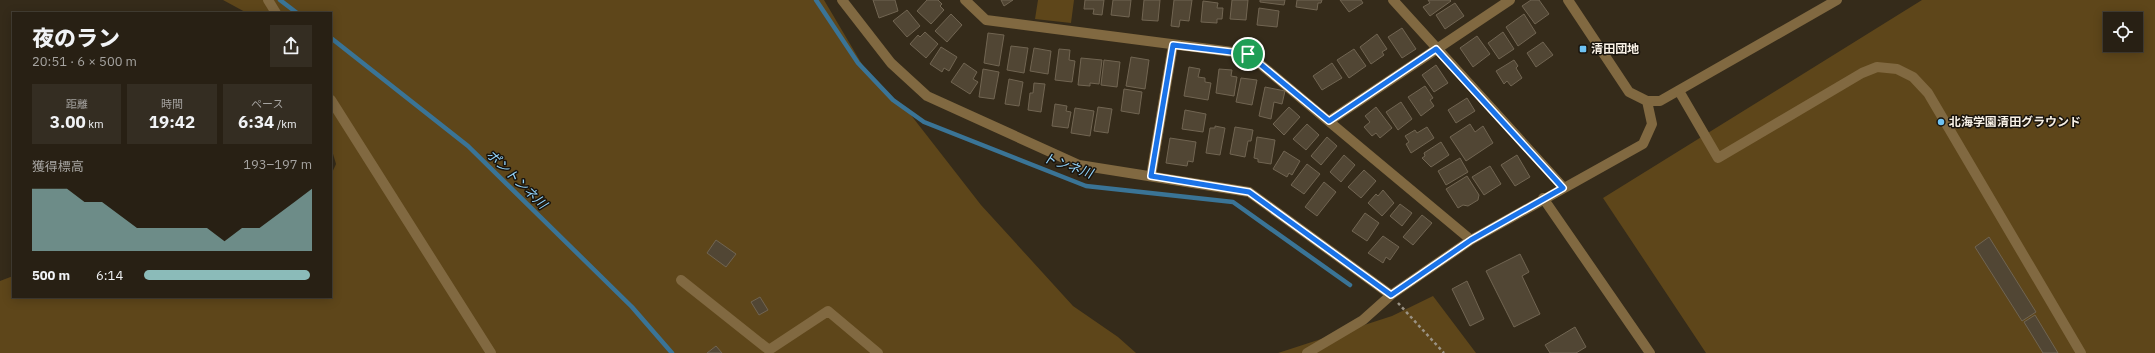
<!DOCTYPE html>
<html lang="ja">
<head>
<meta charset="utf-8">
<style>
	:root { --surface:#282014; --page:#342d22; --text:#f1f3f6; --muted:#a5a3a0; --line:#443e34; --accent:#8bbbb9 }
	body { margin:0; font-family:"IBM Plex Sans","Noto Sans JP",sans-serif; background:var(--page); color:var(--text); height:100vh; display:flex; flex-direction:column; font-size:15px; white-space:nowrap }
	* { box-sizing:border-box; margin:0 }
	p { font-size:13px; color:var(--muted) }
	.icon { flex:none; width:22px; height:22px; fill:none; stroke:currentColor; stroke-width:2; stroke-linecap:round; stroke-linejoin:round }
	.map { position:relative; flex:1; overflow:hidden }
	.panel { position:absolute; left:12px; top:12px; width:320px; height:286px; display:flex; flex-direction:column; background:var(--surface); border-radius:0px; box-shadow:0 2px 10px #0003,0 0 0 1px var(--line) }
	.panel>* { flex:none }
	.tools { position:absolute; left:2103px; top:12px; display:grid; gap:8px }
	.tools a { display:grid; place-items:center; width:40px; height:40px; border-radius:0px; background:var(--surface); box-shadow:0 2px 10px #0003,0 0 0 1px var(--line); font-size:20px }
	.pin { position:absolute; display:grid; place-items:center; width:34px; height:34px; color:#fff; margin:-17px; border:2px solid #fff; border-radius:50%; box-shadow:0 1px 4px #0007 }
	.round { display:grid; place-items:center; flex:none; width:42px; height:42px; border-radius:0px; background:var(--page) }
	.summary { display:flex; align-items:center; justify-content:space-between; height:68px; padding:0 20px }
	h1 { font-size:22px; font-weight:800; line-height:30px }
	.metrics { display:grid; grid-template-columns:repeat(3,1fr); gap:6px; height:68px; padding:4px 20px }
	.metrics div { display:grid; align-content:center; border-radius:0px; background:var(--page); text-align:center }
	.metrics b { font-size:17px; font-weight:800 }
	.metrics small { font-size:11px; font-weight:400 }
	.metrics p { font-size:11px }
	.chart { height:112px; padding:8px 20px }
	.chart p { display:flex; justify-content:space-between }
	.chart svg { width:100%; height:72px; margin-top:4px; fill:var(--accent); opacity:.7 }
	ul { padding:0 20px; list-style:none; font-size:13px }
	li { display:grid; grid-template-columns:64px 48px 1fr; align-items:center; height:30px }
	li i { height:10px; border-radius:5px; background:var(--accent) }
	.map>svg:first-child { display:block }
	.green { fill:#5e461a; fill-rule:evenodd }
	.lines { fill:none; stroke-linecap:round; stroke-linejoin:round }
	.stream { stroke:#3a7496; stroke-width:4.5 }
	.building { fill:#514634; stroke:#716552 }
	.path { stroke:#9a9284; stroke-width:2.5; stroke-dasharray:3 3; stroke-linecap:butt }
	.minor { stroke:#816941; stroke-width:10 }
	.route-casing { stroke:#fff; stroke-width:8 }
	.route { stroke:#1a73e8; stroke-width:5 }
	.poi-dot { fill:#6ec2f3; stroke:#19140d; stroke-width:1.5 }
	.labels { text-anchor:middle; stroke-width:3; stroke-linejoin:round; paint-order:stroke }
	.poi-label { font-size:12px; font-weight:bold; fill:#f8f1e6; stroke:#19140d; text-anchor:start }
	.water-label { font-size:13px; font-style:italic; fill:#93d6ff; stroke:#19140d }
</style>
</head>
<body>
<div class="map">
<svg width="2155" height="353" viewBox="0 0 2155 353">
	<rect width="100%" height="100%" fill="#352b1a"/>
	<path class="green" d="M223,0H824L869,76L907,110L981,205L1073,306L1118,337L1136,353H0V281L13,276V297H331V175L336,164L331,147V13H247Z
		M1038,0H1074L1071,23L1035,19Z
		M1922,0H2155V353H1706L1603,198ZM2110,19H2136V45H2110Z
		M1433,296L1476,353H1278L1392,316Z"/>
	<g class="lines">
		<path class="stream" d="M280,0L297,13
			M816,0L858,63L893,100L924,122L1086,186L1233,202L1350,285
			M331,38L468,146L632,307L672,353"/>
	</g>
	<path class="building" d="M873,0H895L898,11L879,18Z
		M927,0H938L942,4L940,6L944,10L931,24L917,11Z
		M1001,0H1013L1004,6Z
		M1085,0H1104L1102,15L1093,14L1094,9H1084Z
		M1113,0H1131L1129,17L1111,15Z
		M1144,0H1160L1158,21L1142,20Z
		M1174,0H1192L1189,21L1180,20L1179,27L1171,26Z
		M1232,0H1248L1246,20L1230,19Z
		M1260,0H1285L1284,5L1260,2Z
		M1297,0H1322L1321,3H1318L1317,10L1296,7Z
		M1340,0H1361L1363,3L1349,12Z
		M1428,0H1450L1451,1L1430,16L1423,7L1430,3Z
		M1531,0H1539L1549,14L1535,24L1522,6Z
		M1203,1L1218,3L1217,8H1223L1222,19H1217V23L1201,22Z
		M1455,3L1464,16L1445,29L1436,15Z
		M1259,8L1279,11L1277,27L1257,25Z
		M907,10L920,26L907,37L893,21Z
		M951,14L962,25L947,42L935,31Z
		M1524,14L1536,33L1518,46L1506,27Z
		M1402,28L1416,49L1402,58L1388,37Z
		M925,32L938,44L926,58L910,44L918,35L920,37Z
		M1503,32L1514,49L1499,59L1488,43Z
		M988,33L1004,35L999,66L984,63Z
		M1377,34L1387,49L1382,52L1384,55L1371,64L1360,47Z
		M1477,36L1490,54L1473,67L1460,48Z
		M1543,42L1553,55L1536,67L1527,53Z
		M1011,46L1028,48L1024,73L1007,70Z
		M941,47L957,57L949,71L944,68L942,72L930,64Z
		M1034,48L1051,51L1048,74L1030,71Z
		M1059,49L1070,50L1069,60L1075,61L1072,82L1055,80Z
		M1354,49L1366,66L1349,78L1337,60Z
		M1131,57L1149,60L1145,89L1126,86Z
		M1081,58L1102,60L1099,84L1090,83V86L1078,85Z
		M1104,60L1120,62L1117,87L1101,85Z
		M1514,60L1518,66L1516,68L1522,78L1511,86L1507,81L1504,84L1496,71Z
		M964,63L977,72L973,79L978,82L970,94L951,82Z
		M1332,63L1342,78L1322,90L1313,76Z
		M1436,65L1448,83L1434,92L1422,75Z
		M1189,67L1200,69L1198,77L1205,78V82L1211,83L1208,100L1184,96Z
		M983,69L999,72L994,99L979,97Z
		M1219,69L1232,70L1231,76L1237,77L1234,96L1216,93Z
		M1241,78L1257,80L1252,105L1236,102Z
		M1009,79L1023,82L1019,106L1005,104Z
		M1034,83L1045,84L1041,112L1028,110L1030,93H1033Z
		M1425,86L1433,98L1430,100L1434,106L1421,116L1408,97Z
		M1265,87L1285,91L1282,104L1274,102L1271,119L1259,116Z
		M1124,89L1142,92L1139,114L1121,111Z
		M1467,98L1475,111L1456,123L1448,110Z
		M1401,102L1412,119L1398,130L1386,112Z
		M1055,104L1067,106L1066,111L1071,112L1068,128L1052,126Z
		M1098,107L1112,109L1108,133L1094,131Z
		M1289,107L1300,117L1284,135L1273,124Z
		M1376,107L1392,128L1380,138L1376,133L1372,136L1364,127L1370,122L1365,116Z
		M1075,108L1094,111L1090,136L1071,133Z
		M1185,110L1206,114L1203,132L1182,129Z
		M1307,124L1319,135L1306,150L1293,139Z
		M1470,124L1475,132L1483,126L1493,143L1466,161L1450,137Z
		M1215,126L1225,128L1220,155L1206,153L1210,128H1215Z
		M1235,127L1253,130L1251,141H1248L1245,157L1230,154Z
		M1427,127L1434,138L1411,153L1406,144L1409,142L1405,136L1415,130L1417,133Z
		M1257,137L1275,140L1271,164L1258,162V159L1254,158Z
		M1327,137L1337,146L1321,165L1311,156Z
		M1170,138L1196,142L1193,162L1188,161L1187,166L1166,163Z
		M1441,142L1449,155L1431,167L1422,158L1425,156L1424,153Z
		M1284,151L1300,161L1292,175L1289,173L1287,177L1273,169Z
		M1344,155L1355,165L1341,182L1330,172Z
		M1517,155L1530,177L1515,186L1501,165Z
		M1460,158L1468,172L1446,185L1438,171Z
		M1307,164L1320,174L1304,194L1291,185Z
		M1490,166L1501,184L1484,195L1472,177Z
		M1364,170L1376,181L1361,198L1348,187Z
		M1467,176L1479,195L1478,200L1468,206L1463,205L1458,208L1446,189Z
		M1324,182L1336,192L1317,216L1305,207Z
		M1383,190L1394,203L1382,216L1368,203L1376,194L1378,196Z
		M1400,204L1412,213L1402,226L1390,216Z
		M1365,213L1379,223L1367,241L1352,231Z
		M1422,215L1432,223L1413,245L1403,237Z
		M1383,236L1399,247L1390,260L1386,257L1383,263L1368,253Z
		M1989,237L2036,312L2022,321L1975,247Z
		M716,240L736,254L726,267L707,253Z
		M1520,254L1529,272L1522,276L1540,314L1514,327L1486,271Z
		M1467,281L1484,319L1470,326L1452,289Z
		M760,297L768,310L759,315L751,302Z
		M2035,315L2058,353H2043L2024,322Z
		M1575,327L1586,347L1576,353H1550L1545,345Z
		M716,346L722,353H707Z"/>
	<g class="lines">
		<path class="path" d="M1398,303L1444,353"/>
		<path class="minor" d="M268,0L276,13
			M842,0L891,63L927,96L1079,165L1249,192L1391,295L1471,240L1643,144L1652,124L1647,101
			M965,0L986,20L1248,54L1471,240
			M1393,0L1563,187
			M1568,0L1629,92L1647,101H1660L1837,0
			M1679,91L1718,158L1862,73L1877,67L1897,69L1913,77L1928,93L2081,353
			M331,100L491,353
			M1329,121L1510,0
			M1151,176L1173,45
			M1543,198L1650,353
			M681,280L769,350L828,311L878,353
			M1307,353L1363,320L1391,295"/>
	</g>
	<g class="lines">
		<g class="route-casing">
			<path id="route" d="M1173,45L1248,54L1329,121L1436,49L1563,188L1471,240L1391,295L1249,192L1151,176Z"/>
		</g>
		<use href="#route" class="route"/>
	</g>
	<g class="poi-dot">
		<rect x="1579" y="45" width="8" height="8" rx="2"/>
		<circle cx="1941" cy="122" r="4"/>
	</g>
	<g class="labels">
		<g class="poi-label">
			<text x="1591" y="53">清田団地</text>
			<text x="1949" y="126">北海学園清田グラウンド</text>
		</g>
		<g class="water-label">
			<text transform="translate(1068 165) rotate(19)" y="5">トンネ川</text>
			<text transform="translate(517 179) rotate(44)" y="5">ポントンネ川</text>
		</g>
	</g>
</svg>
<div class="tools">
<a><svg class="icon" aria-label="locate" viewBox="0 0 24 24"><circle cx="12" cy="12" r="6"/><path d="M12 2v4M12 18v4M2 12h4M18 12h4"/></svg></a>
</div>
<div class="pin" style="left:1248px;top:54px;background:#1e9e55"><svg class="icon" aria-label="arrive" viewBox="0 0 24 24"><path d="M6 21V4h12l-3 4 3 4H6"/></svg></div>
<section class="panel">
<div class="summary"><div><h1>夜のラン</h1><p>20:51 · 6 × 500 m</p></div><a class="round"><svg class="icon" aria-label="share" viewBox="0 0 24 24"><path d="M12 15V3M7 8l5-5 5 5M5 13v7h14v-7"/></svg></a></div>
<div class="metrics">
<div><p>距離</p><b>3.00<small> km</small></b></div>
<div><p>時間</p><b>19:42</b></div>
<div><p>ペース</p><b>6:34<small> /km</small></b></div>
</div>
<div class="chart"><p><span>獲得標高</span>193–197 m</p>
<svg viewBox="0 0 160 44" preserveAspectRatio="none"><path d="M0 44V6L10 6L20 6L30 14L40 14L50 22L60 30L70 30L80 30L90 30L100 30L110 38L120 30L130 30L140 22L150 14L160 6V44z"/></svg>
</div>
<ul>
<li><b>500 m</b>6:14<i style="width:99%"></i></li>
</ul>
</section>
</div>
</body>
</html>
